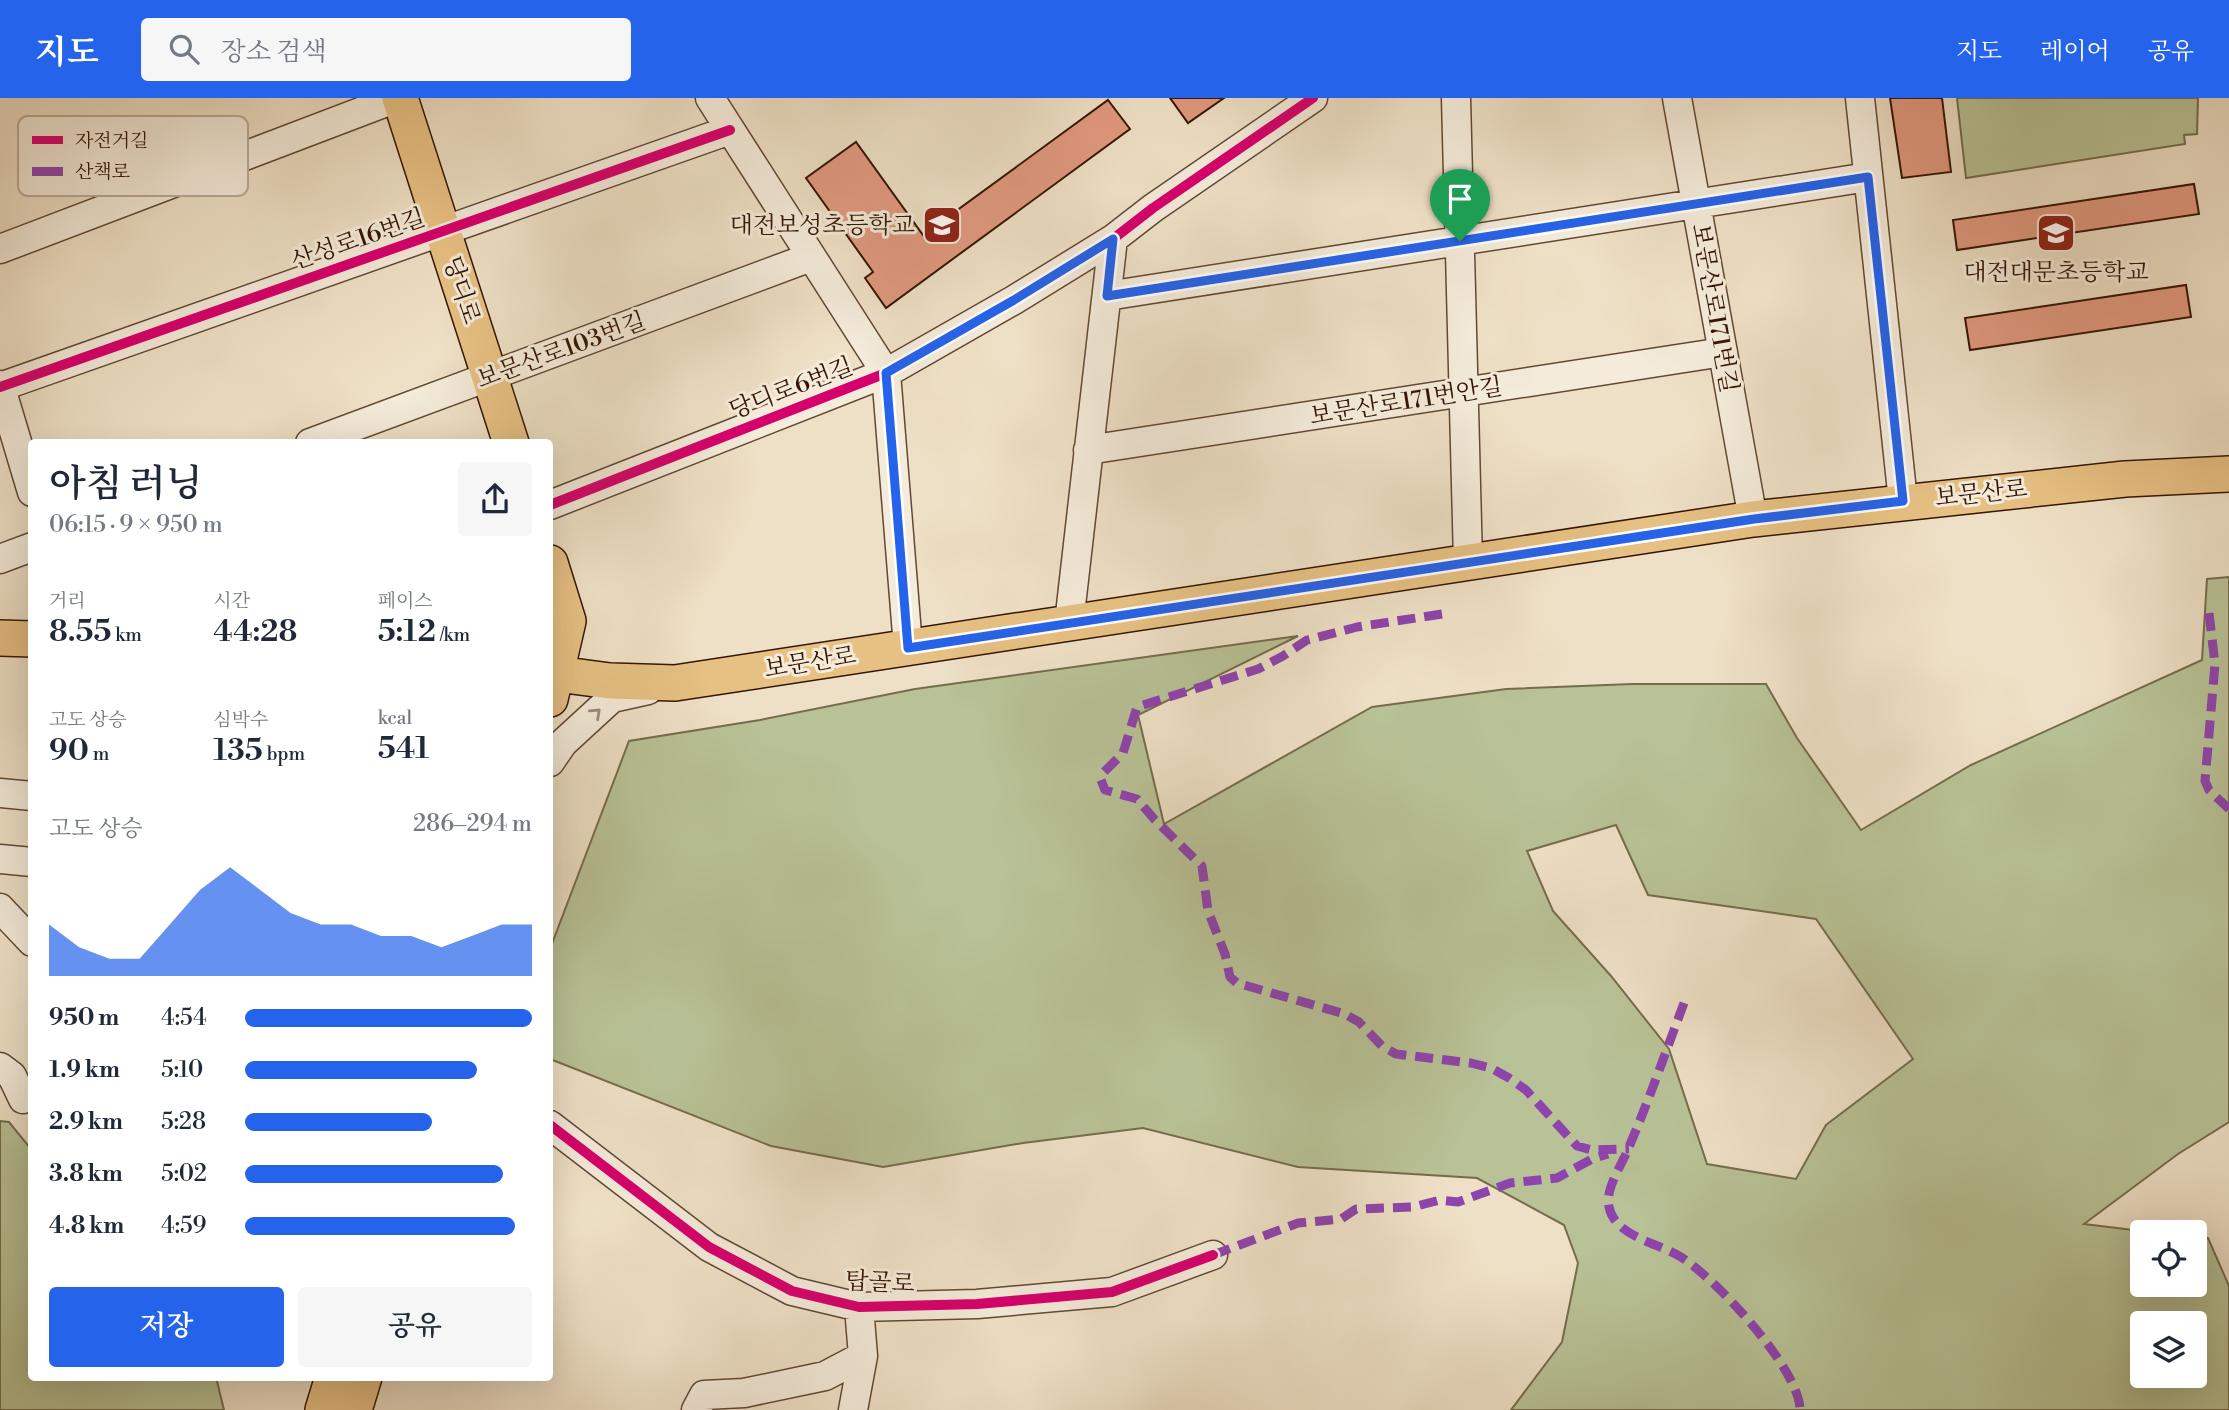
<!DOCTYPE html>
<html lang="ko">
<head>
<meta charset="utf-8">
<style>
	:root { --surface:#fff; --page:#f6f6f7; --text:#1f2937; --muted:#747a83; --accent:#2563eb }
	body { margin:0; font-family:"Libre Bodoni","Noto Serif KR",serif; background:var(--page); color:var(--text); height:100vh; display:flex; flex-direction:column; font-size:26px; white-space:nowrap }
	* { box-sizing:border-box; margin:0 }
	p { font-size:23px; color:var(--muted) }
	.icon { flex:none; width:38px; height:38px; fill:none; stroke:currentColor; stroke-width:2; stroke-linecap:round; stroke-linejoin:round }
	.map { position:relative; flex:1; overflow:hidden }
	.details { position:absolute; left:28px; top:341px; width:525px; height:942px; display:flex; flex-direction:column; background:var(--surface); border-radius:7px; box-shadow:0 7px 28px #0002 }
	.details>* { flex:none }
	.fabs { position:absolute; left:2130px; top:1122px; display:grid; gap:14px }
	.fabs a { display:grid; place-items:center; width:77px; height:77px; border-radius:7px; background:var(--surface); box-shadow:0 7px 28px #0002; font-size:35px }
	.pin { position:absolute; display:grid; place-items:center; width:60px; height:60px; color:#fff; margin:-72px -30px; border-radius:50% 50% 50% 0; rotate:-45deg; box-shadow:0 0 7px #0007 }
	.pin .icon { rotate:45deg }
	.round { display:grid; place-items:center; flex:none; width:74px; height:74px; border-radius:7px; background:var(--page) }
	.headline { display:flex; align-items:center; justify-content:space-between; height:119px; padding:0 21px }
	h1 { font-size:38px; font-weight:600; line-height:52px }
	.figures { display:grid; grid-template-columns:repeat(3,1fr); gap:10px; height:119px; padding:7px 21px }
	.figures div { display:grid; align-content:center }
	.figures b { font-size:30px; font-weight:600 }
	.figures small { font-size:19px; font-weight:400 }
	.figures p { font-size:19px }
	.chart { height:196px; padding:14px 21px }
	.chart p { display:flex; justify-content:space-between }
	.chart svg { width:100%; height:126px; margin-top:7px; fill:var(--accent); opacity:.7 }
	.action { display:flex; gap:14px; margin-top:auto; padding:14px 21px }
	.action a { flex:1; height:80px; border-radius:7px; background:var(--accent); color:#fff; font-size:28px; font-weight:600; line-height:80px; text-align:center }
	.action a+a { background:var(--page); color:var(--text) }
	ul { padding:0 21px; list-style:none; font-size:23px }
	li { display:grid; grid-template-columns:112px 84px 1fr; align-items:center; height:52px }
	li i { height:18px; border-radius:9px; background:var(--accent) }
	header { display:flex; align-items:center; gap:42px; box-sizing:border-box; height:98px; padding:0 35px; background:var(--accent); color:#fff }
	header strong { font-size:33px }
	nav { display:flex; gap:38px; margin-inline-start:auto; font-size:24px }
	.search { width:490px; height:63px; background:var(--page); display:flex; align-items:center; gap:18px; box-sizing:border-box; padding:0 24px; border-radius:7px; color:var(--muted); font-size:26px }
	.map>svg:first-child { display:block }
	.green { fill:#b8c296; stroke:#766c4c; stroke-width:2; fill-rule:evenodd }
	.building { fill:#e1997f; stroke:#351502; stroke-width:2 }
	.lines { fill:none; stroke-linecap:round; stroke-linejoin:round }
	.minor-casing { stroke:#634833; stroke-width:31 }
	.major-casing { stroke:#351502; stroke-width:38 }
	.minor { stroke:#f4ebda; stroke-width:28 }
	.major { stroke:#e7c083; stroke-width:35 }
	.quiet { stroke:#8e44ad; stroke-width:9; stroke-dasharray:18 9; stroke-linecap:butt }
	.cycleway-casing { stroke:#f4ebda; stroke-width:15 }
	.cycleway { stroke:#d6006c; stroke-width:10 }
	.oneway { stroke:#9e8b79 }
	.route-casing { stroke:#fff; stroke-width:14 }
	.route { stroke:#2563eb; stroke-width:9 }
	.labels { text-anchor:middle; stroke-width:6; stroke-linejoin:round; paint-order:stroke }
	.poi-label { font-size:24px; fill:#351502; stroke:#f4ebda; text-anchor:end }
	.street-label { font-size:24px; fill:#351502; stroke:#f4ebda }
	.key { fill:#f4ebda; stroke:#bbab99; stroke-width:2 }
	.key-label { font-size:19px; fill:#351502 }
</style>
</head>
<body>
<header>
<strong>지도</strong>
<div class="search"><svg class="icon" aria-label="search" viewBox="0 0 24 24"><circle cx="10" cy="10" r="6"/><path d="M15 15l6 6"/></svg>장소 검색</div>
<nav><a>지도</a><a>레이어</a><a>공유</a></nav>
</header>
<div class="map">
<svg width="2229" height="1312" viewBox="0 0 2229 1312">
	<rect width="100%" height="100%" fill="#eee0c6"/>
	<filter id="stains"><feTurbulence type="fractalNoise" baseFrequency=".00286" numOctaves="4"/><feColorMatrix values="0 0 0 0 .2 0 0 0 0 .09 0 0 0 0 .02 0 0 0 .5 -.17"/></filter>
	<radialGradient id="worn" r=".72"><stop offset=".6" stop-color="#630" stop-opacity="0"/><stop offset="1" stop-color="#630" stop-opacity=".3"/></radialGradient>
	<path class="green" d="M1957,0H2198L2197,36L2184,37L2185,46L1966,80Z
		M2229,479V1024L2178,1056L2084,1126L2150,1134H2142V1186H2194L2195,1139L2208,1140L2229,1188V1312H1511L1562,1244L1578,1165L1564,1127L1477,1080L1298,1069L1143,1030L1023,1045L883,1069L771,1048L550,961V851L629,643L760,622L915,591L1298,538L1138,617L1164,726L1372,609L1506,591L1632,586H1766L1797,640L1861,732L1971,667L2202,562L2207,481ZM1616,727L1648,797L1816,821L1913,961L1826,1027L1796,1081L1707,1066L1669,951L1611,878L1553,813L1527,753ZM2142,1225H2194V1278H2142Z
		M0,1023L9,1024L31,1051L32,1279H216L224,1312H0Z"/>
	<path class="building" d="M1170,0H1224L1188,25Z
		M1890,0H1942L1951,74L1902,80Z
		M1108,2L1130,31L886,210L865,180L873,174L806,80L856,44L923,137Z
		M2194,86L2199,116L1957,152L1953,122Z
		M2186,187L2191,219L1970,252L1965,220Z"/>
	<g class="lines">
		<g class="minor-casing">
			<path id="minor" d="M710,0L886,275L908,549
				M1456,0L1468,464
				M1677,0L1753,421
				M1860,0L1903,403
				M0,151L397,0
				M1107,198L1868,79
				M0,287L32,394
				M0,289L730,32
				M310,345L811,159
				M1088,352L1723,254
				M550,407L886,275L1014,202L1113,141L1153,110L1313,0
				M0,461L32,449
				M1069,525L1113,141
				M550,664L563,645L612,600L648,592
				M0,695L32,698
				M0,761L32,764
				M0,810L32,844
				M0,969L12,978L23,1001
				M550,1027L709,1149L792,1193L859,1209L977,1206L1112,1194L1213,1157
				M696,1312L704,1297L744,1295L825,1278L863,1258
				M853,1312L863,1258L859,1209"/>
		</g>
		<g class="major-casing">
			<path id="major" d="M400,0L511,345
				M550,465L568,523L550,601
				M0,540L32,541
				M550,575L610,583L675,585L1753,421L2125,381L2229,376
				M323,1312L333,1279
				M354,1312L364,1279"/>
		</g>
		<use href="#minor" class="minor"/>
		<use href="#major" class="major"/>
		<path class="quiet" d="M2209,515L2215,566L2205,683L2209,692L2229,711
			M1442,516L1357,529L1307,542L1283,558L1258,571L1137,609L1123,655L1104,674L1101,682L1105,692L1137,701L1155,722L1202,768L1208,813L1225,856L1230,879L1237,885L1345,916L1359,924L1382,948L1396,956L1471,965L1491,970L1509,980L1526,992L1577,1048L1592,1052L1629,1051
			M1684,905C1666,953 1649,1002 1629,1049C1622,1067 1605,1090 1609,1109C1615,1139 1659,1145 1681,1159C1715,1180 1800,1271 1800,1312
			M1213,1157L1298,1125L1341,1121L1356,1111L1413,1109L1440,1102L1458,1104L1510,1085L1557,1080L1592,1061L1608,1056"/>
		<g class="cycleway-casing">
			<path id="cycleway" d="M1107,198L1868,79
				M0,289L730,32
				M550,407L886,275L1014,202L1113,141L1153,110L1313,0
				M550,1027L709,1149L792,1193L859,1209L977,1206L1112,1194L1213,1157"/>
		</g>
		<use href="#cycleway" class="cycleway"/>
	</g>
	<defs><path id="oneway-chevron" d="M-2-3.5L2.5 0L-2 3.5" fill="none" stroke-width="1.6" stroke-linecap="round" stroke-linejoin="round" transform="scale(1.75)"/></defs>
	<use class="oneway" href="#oneway-chevron" transform="translate(596 615) rotate(-43)"/>
	<g class="lines">
		<g class="route-casing">
			<path id="route" d="M1868,79L1903,403L1754,421L908,550L886,275L1014,202L1113,141L1107,198Z"/>
		</g>
		<use href="#route" class="route"/>
	</g>
	<defs>
		<g id="school-square" transform="scale(2.0125)"><rect x="-9" y="-9" width="18" height="18" rx="4" fill="#8f2418" stroke="#f4ebda"/><path d="M0-5L7-2L0 1L-7-2ZM-4 1L0 2.5L4 1V4Q0 6-4 4Z" fill="#fff"/></g>
	</defs>
	<g fill-rule="evenodd">
		<use href="#school-square" x="942" y="127"/>
		<use href="#school-square" x="2056" y="135"/>
	</g>
	<g class="labels">
		<g class="poi-label">
			<text x="915" y="135">대전보성초등학교</text>
			<text x="2056" y="182" text-anchor="middle">대전대문초등학교</text>
		</g>
		<g class="street-label">
			<text transform="translate(358 141) rotate(-19)" y="8">산성로16번길</text>
			<text transform="translate(462 192) rotate(72)" y="8">당디로</text>
			<text transform="translate(1715 210) rotate(80)" y="8">보문산로171번길</text>
			<text transform="translate(561 252) rotate(-20)" y="8">보문산로103번길</text>
			<text transform="translate(791 290) rotate(-21)" y="8">당디로6번길</text>
			<text transform="translate(1406 303) rotate(-9)" y="8">보문산로171번안길</text>
			<text transform="translate(1981 395) rotate(-6)" y="8">보문산로</text>
			<text transform="translate(810 564) rotate(-9)" y="8">보문산로</text>
			<text transform="translate(880 1184) rotate(3)" y="8">탑골로</text>
		</g>
	</g>
	<rect x="18" y="18" width="230" height="80" rx="10" class="key"/>
	<rect x="32" y="38" width="31" height="8" fill="#d6006c"/>
	<rect x="32" y="69" width="31" height="9" fill="#8e44ad"/>
	<g class="key-label">
		<text x="75" y="49">자전거길</text>
		<text x="75" y="80">산책로</text>
	</g>
	<rect width="100%" height="100%" filter="url(#stains)"/>
	<rect width="100%" height="100%" fill="url(#worn)"/>
</svg>
<div class="fabs">
<a><svg class="icon" aria-label="locate" viewBox="0 0 24 24"><circle cx="12" cy="12" r="6"/><path d="M12 2v4M12 18v4M2 12h4M18 12h4"/></svg></a>
<a><svg class="icon" aria-label="layers" viewBox="0 0 24 24"><path d="M12 4l9 5-9 5-9-5zM3 14l9 5 9-5"/></svg></a>
</div>
<div class="pin" style="left:1460px;top:143px;background:#1e9e55"><svg class="icon" aria-label="arrive" viewBox="0 0 24 24"><path d="M6 21V4h12l-3 4 3 4H6"/></svg></div>
<section class="details">
<div class="headline"><div><h1>아침 러닝</h1><p>06:15 · 9 × 950 m</p></div><a class="round"><svg class="icon" aria-label="share" viewBox="0 0 24 24"><path d="M12 15V3M7 8l5-5 5 5M5 13v7h14v-7"/></svg></a></div>
<div class="figures">
<div><p>거리</p><b>8.55<small> km</small></b></div>
<div><p>시간</p><b>44:28</b></div>
<div><p>페이스</p><b>5:12<small> /km</small></b></div>
</div>
<div class="figures">
<div><p>고도 상승</p><b>90<small> m</small></b></div>
<div><p>심박수</p><b>135<small> bpm</small></b></div>
<div><p>kcal</p><b>541</b></div>
</div>
<div class="chart"><p><span>고도 상승</span>286–294 m</p>
<svg viewBox="0 0 160 44" preserveAspectRatio="none"><path d="M0 44V26L10 34L20 38L30 38L40 26L50 14L60 6L70 14L80 22L90 26L100 26L110 30L120 30L130 34L140 30L150 26L160 26V44z"/></svg>
</div>
<ul>
<li><b>950 m</b>4:54<i style="width:100%"></i></li>
<li><b>1.9 km</b>5:10<i style="width:81%"></i></li>
<li><b>2.9 km</b>5:28<i style="width:65%"></i></li>
<li><b>3.8 km</b>5:02<i style="width:90%"></i></li>
<li><b>4.8 km</b>4:59<i style="width:94%"></i></li>
</ul>
<div class="action"><a>저장</a><a>공유</a></div>
</section>
</div>
</body>
</html>
